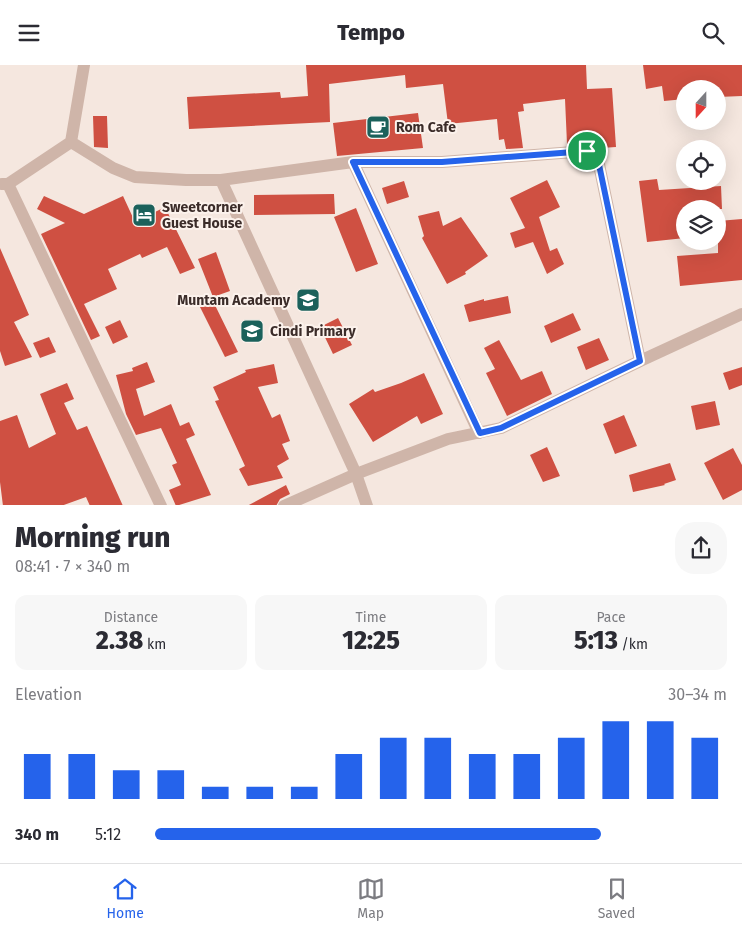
<!DOCTYPE html>
<html lang="en">
<head>
<meta charset="utf-8">
<style>
	:root { --surface:#fff; --page:#f7f7f7; --text:#2b2b33; --muted:#7c7c81; --line:#e1e1e2; --accent:#2563eb }
	body { margin:0; font-family:"Fira Sans",sans-serif; background:var(--page); color:var(--text); height:100vh; display:flex; flex-direction:column; font-size:19px; white-space:nowrap }
	* { box-sizing:border-box; margin:0 }
	p { font-size:16px; color:var(--muted) }
	.icon { flex:none; width:28px; height:28px; fill:none; stroke:currentColor; stroke-width:2; stroke-linecap:round; stroke-linejoin:round }
	.map { position:relative; height:440px; overflow:hidden }
	.side { display:flex; flex-direction:column; background:var(--surface); flex:1 }
	.side>* { flex:none }
	.needle { width:32px; rotate:201deg }
	.tools { position:absolute; left:676px; top:15px; display:grid; gap:10px }
	.tools a { display:grid; place-items:center; width:50px; height:50px; border-radius:50%; background:var(--surface); box-shadow:0 5px 20px #0002; font-size:25px }
	.pin { position:absolute; display:grid; place-items:center; width:42px; height:42px; color:#fff; margin:-21px; border:2px solid #fff; border-radius:50%; box-shadow:0 1px 5px #0007 }
	.round { display:grid; place-items:center; flex:none; width:52px; height:52px; border-radius:20px; background:var(--page) }
	.summary { display:flex; align-items:center; justify-content:space-between; height:85px; padding:0 15px }
	h1 { font-size:28px; font-weight:800; line-height:38px }
	.figures { display:grid; grid-template-columns:repeat(3,1fr); gap:8px; height:85px; padding:5px 15px }
	.figures div { display:grid; align-content:center; border-radius:12px; background:var(--page); text-align:center }
	.figures b { font-size:25px; font-weight:800 }
	.figures small { font-size:14px; font-weight:400 }
	.figures p { font-size:14px }
	.chart { height:140px; padding:10px 15px }
	.chart p { display:flex; justify-content:space-between }
	.chart svg { width:100%; height:90px; margin-top:5px; stroke:var(--accent); stroke-width:6 }
	ul { padding:0 15px; list-style:none; font-size:16px }
	li { display:grid; grid-template-columns:80px 60px 1fr; align-items:center; height:38px }
	li i { height:12px; border-radius:6px; background:var(--accent) }
	header { display:flex; justify-content:space-between; align-items:center; height:65px; padding:0 15px; background:var(--surface); font-size:22px; font-weight:800 }
	.tab-bar { display:flex; justify-content:space-around; align-items:center; height:70px; border-top:1px solid var(--line); background:var(--surface); font-size:14px; color:var(--muted) }
	.tab-bar a { display:grid; justify-items:center; gap:2px }
	.tab-bar .on { color:var(--accent) }
	.map>svg:first-child { display:block }
	.building { fill:#cf5042 }
	.lines { fill:none; stroke-linecap:round; stroke-linejoin:round }
	.minor { stroke:#cfb5a9; stroke-width:12 }
	.route-casing { stroke:#fff; stroke-width:10 }
	.route { stroke:#2563eb; stroke-width:6 }
	.labels { text-anchor:middle; stroke-width:4; stroke-linejoin:round; paint-order:stroke }
	.poi-label { font-size:14px; font-weight:bold; fill:#3b2c29; stroke:#fcf2ec; text-anchor:start }
</style>
</head>
<body>
<header><svg class="icon" aria-label="menu" viewBox="0 0 24 24"><path d="M4 6h16M4 12h16M4 18h16"/></svg>Tempo<svg class="icon" aria-label="search" viewBox="0 0 24 24"><circle cx="10" cy="10" r="6"/><path d="M15 15l6 6"/></svg></header>
<div class="map">
<svg width="742" height="441" viewBox="0 0 742 441">
	<rect width="100%" height="100%" fill="#f5e7df"/>
	<path class="building" d="M306,0H586L587,24L612,23L616,82L601,83L587,78L567,79L565,34L523,39L524,46L518,47L523,83L506,84L504,74L499,75L497,54L448,59L443,19L406,23L405,10L329,19L330,57L189,64L187,32L280,27L281,33L308,31Z
		M643,0H742V31L718,32V24H685V34L664,36L662,21L646,24Z
		M418,48L423,83L337,91L333,58Z
		M93,51H107L108,83L94,82Z
		M657,114L659,125L721,121L722,144H685V173L647,177L639,116Z
		M547,115L560,142L539,152L550,186L557,183L564,199L547,209L533,177L515,183L510,168L525,163L510,133Z
		M404,116L409,132L387,139L382,123Z
		M334,129L335,149L254,150V130Z
		M44,131L84,149L123,131L135,157L165,142L195,203L180,209L167,182L142,193L140,189L108,204L117,224L84,239L100,271L91,275L41,169L65,158L37,144Z
		M356,143L378,199L356,207L334,152Z
		M439,146L443,161L461,152L488,191L465,207L466,209L447,219L422,173L424,171L418,151Z
		M742,154V215L680,221L677,191L718,188V156Z
		M0,183L29,250L14,257L32,292L5,301L0,286Z
		M216,187L230,226L213,232L198,194Z
		M508,231L511,248L469,257L464,240L484,234V236Z
		M211,232L238,287L225,292L198,238Z
		M573,248L581,265L551,278L544,261Z
		M338,253L352,280L333,289L320,262Z
		M120,255L128,272L113,279L105,262Z
		M49,272L56,287L40,293L33,278Z
		M599,273L609,295L586,305L577,282Z
		M499,275L521,315L542,306L552,329L507,351L486,308L495,304L484,283Z
		M147,297L155,317L136,324L144,351L171,339L180,361L189,357L195,370L186,374L211,430L176,441L169,425L181,420L172,400L177,398L161,363L136,370L126,349L116,310L133,306L132,303Z
		M274,299L278,318L258,322L272,353L280,349L290,376L282,379L289,394L277,401L283,413L248,421L239,404L245,401L215,336L219,335L213,322L246,307L245,305Z
		M742,302V320L729,325L723,308Z
		M424,308L443,349L421,359L417,351L373,377L349,339L373,324L375,327L401,318Z
		M67,318L74,334L64,338L77,365L87,361L123,441H90L86,432L61,441H3L0,417V356L17,350L29,383L56,369L40,329Z
		M715,336L720,360L696,365L691,341Z
		M624,350L637,381L615,389L603,359Z
		M547,382L560,411L543,417L530,390Z
		M733,383L742,400V425L723,435L704,398Z
		M670,398L676,415L664,419L665,420L633,427L629,410Z
		M286,420L290,429L280,434L276,441H247Z"/>
	<g class="lines">
		<path class="minor" d="M71,77L84,0
			M353,97L479,368
			M221,115L356,409L284,441
			M2,119H8L161,441
			M8,119L71,77L113,103L135,112L186,115H221L353,97H442L587,86L597,90L640,296L742,249
			M367,441L356,409L448,374L501,363L640,296"/>
	</g>
	<g class="lines">
		<g class="route-casing">
			<path id="route" d="M587,86L597,90L640,296L501,363L480,368L353,97H442Z"/>
		</g>
		<use href="#route" class="route"/>
	</g>
	<defs>
		<g id="cafe-square" transform="scale(1.25)"><rect x="-9" y="-9" width="18" height="18" rx="4" fill="#1b615b" stroke="#fcf2ec"/><path d="M-5.5-4.5H6V0H3Q3 3.5 0 3.5H-2.5Q-5.5 3.5-5.5 0ZM3-3.2v2h1.7v-2ZM-6 4.5H4V6H-6Z" fill="#fff"/></g>
		<g id="hotel-square" transform="scale(1.25)"><rect x="-9" y="-9" width="18" height="18" rx="4" fill="#1b615b" stroke="#fcf2ec"/><path d="M-6-4.5h1.5V1H6V5H4.5V3h-9V5H-6ZM-4 0a1.8 1.8 0 1 1 3.6 0ZM.5 0V-2.5h3Q6-2.5 6 0Z" fill="#fff"/></g>
		<g id="school-square" transform="scale(1.25)"><rect x="-9" y="-9" width="18" height="18" rx="4" fill="#1b615b" stroke="#fcf2ec"/><path d="M0-5L7-2L0 1L-7-2ZM-4 1L0 2.5L4 1V4Q0 6-4 4Z" fill="#fff"/></g>
	</defs>
	<g fill-rule="evenodd">
		<use href="#cafe-square" x="378" y="62"/>
		<use href="#hotel-square" x="144" y="150"/>
		<use href="#school-square" x="308" y="235"/>
		<use href="#school-square" x="252" y="266"/>
	</g>
	<g class="labels">
		<g class="poi-label">
			<text x="396" y="67">Rom Cafe</text>
			<text x="162" y="147">Sweetcorner<tspan x="162" dy="16">Guest House</tspan></text>
			<text x="290" y="240" text-anchor="end">Muntam Academy</text>
			<text x="270" y="271">Cindi Primary</text>
		</g>
	</g>
</svg>
<div class="tools">
<a><svg class="needle" viewBox="-14 -14 28 28"><path d="M0-13l5 13h-10z" fill="#e53935"/><path d="M0 13l5-13h-10z" fill="#7c7c81"/></svg></a>
<a><svg class="icon" aria-label="locate" viewBox="0 0 24 24"><circle cx="12" cy="12" r="6"/><path d="M12 2v4M12 18v4M2 12h4M18 12h4"/></svg></a>
<a><svg class="icon" aria-label="layers" viewBox="0 0 24 24"><path d="M12 4l9 5-9 5-9-5zM3 14l9 5 9-5"/></svg></a>
</div>
<div class="pin" style="left:587px;top:86px;background:#1e9e55"><svg class="icon" aria-label="arrive" viewBox="0 0 24 24"><path d="M6 21V4h12l-3 4 3 4H6"/></svg></div>
</div>
<section class="side">
<div class="summary"><div><h1>Morning run</h1><p>08:41 · 7 × 340 m</p></div><a class="round"><svg class="icon" aria-label="share" viewBox="0 0 24 24"><path d="M12 15V3M7 8l5-5 5 5M5 13v7h14v-7"/></svg></a></div>
<div class="figures">
<div><p>Distance</p><b>2.38<small> km</small></b></div>
<div><p>Time</p><b>12:25</b></div>
<div><p>Pace</p><b>5:13<small> /km</small></b></div>
</div>
<div class="chart"><p><span>Elevation</span>30–34 m</p>
<svg viewBox="0 0 160 44" preserveAspectRatio="none"><path d="M5 44V22M15 44V22M25 44V30M35 44V30M45 44V38M55 44V38M65 44V38M75 44V22M85 44V14M95 44V14M105 44V22M115 44V22M125 44V14M135 44V6M145 44V6M155 44V14"/></svg>
</div>
<ul>
<li><b>340 m</b>5:12<i style="width:78%"></i></li>
</ul>
</section>
<nav class="tab-bar">
<a class="on"><svg class="icon" aria-label="home" viewBox="0 0 24 24"><path d="M3 11l9-7 9 7M6 9v11h12V9"/></svg>Home</a>
<a><svg class="icon" aria-label="map" viewBox="0 0 24 24"><path d="M3 6l6-2 6 2 6-2v14l-6 2-6-2-6 2zM9 4v14M15 6v14"/></svg>Map</a>
<a><svg class="icon" aria-label="saved" viewBox="0 0 24 24"><path d="M7 4h10v16l-5-4-5 4z"/></svg>Saved</a>
</nav>
</body>
</html>
